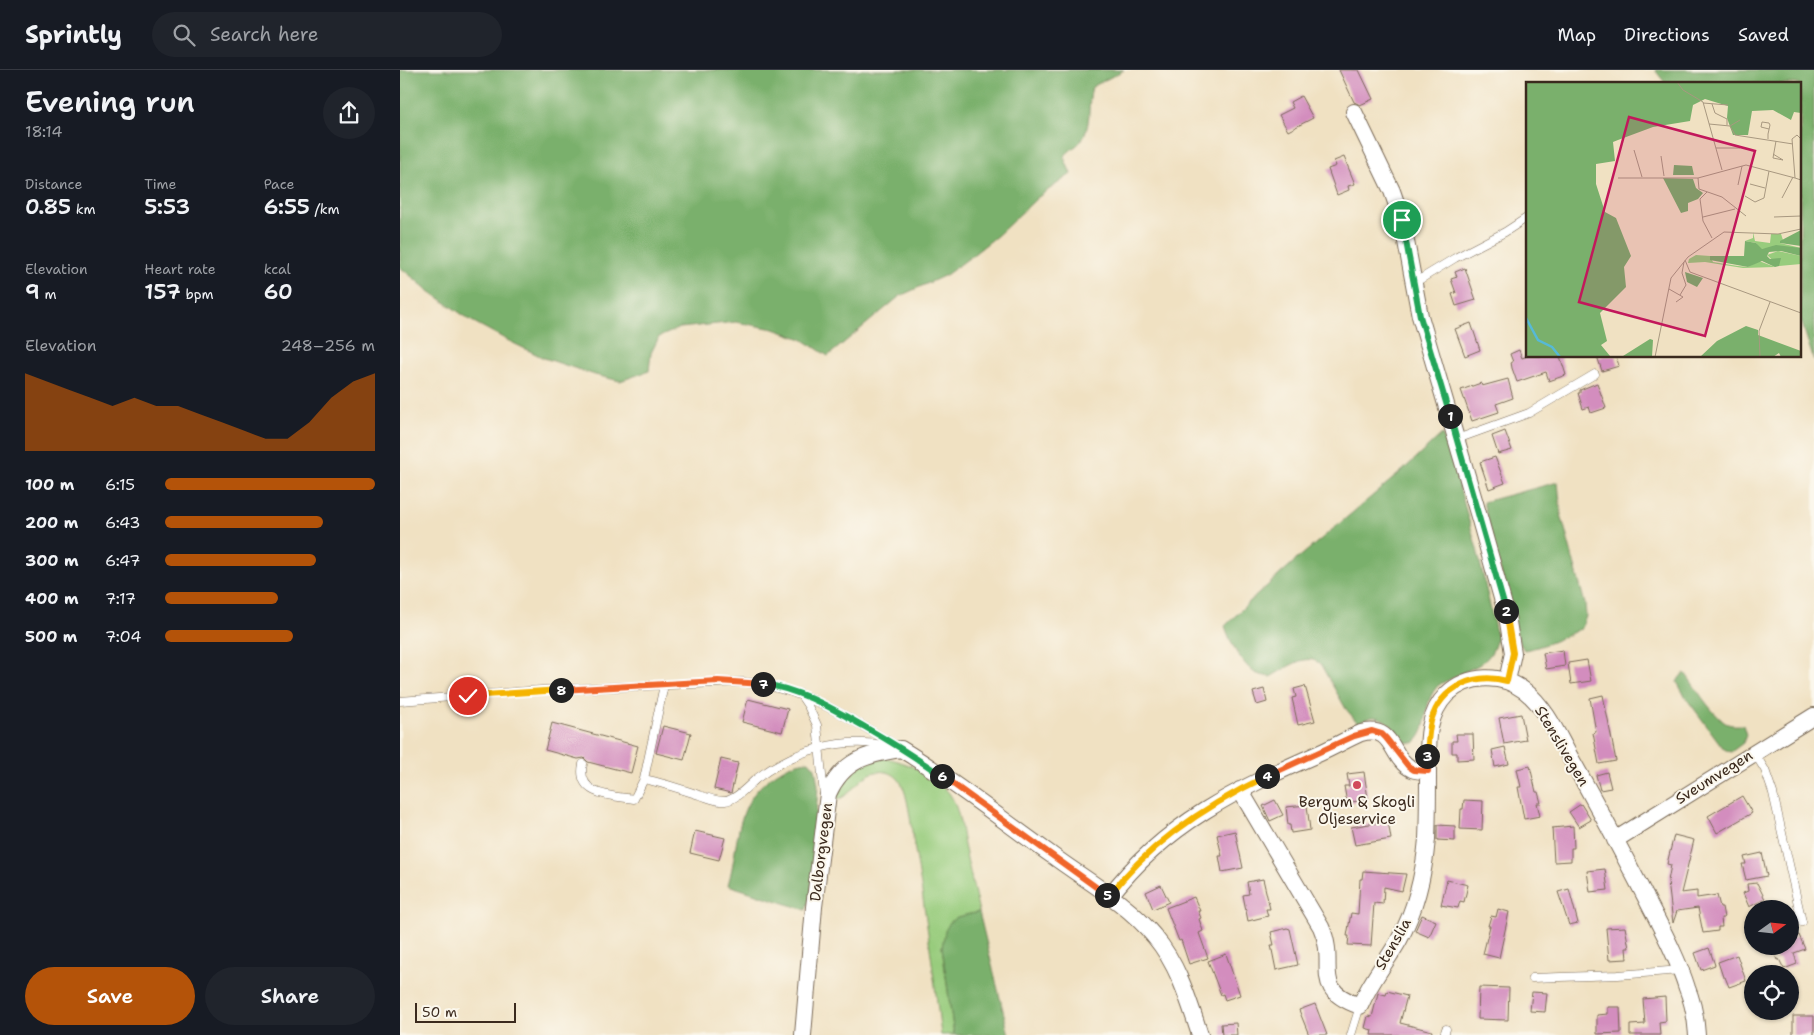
<!DOCTYPE html>
<html lang="en">
<head>
<meta charset="utf-8">
<style>
	:root { --surface:#171b24; --page:#20242c; --text:#f1f3f6; --muted:#9ea1a6; --line:#363941; --accent:#b45309 }
	body { margin:0; font-family:"Shantell Sans",sans-serif; background:var(--page); color:var(--text); height:100vh; display:flex; flex-direction:column; font-size:19px; white-space:nowrap }
	* { box-sizing:border-box; margin:0 }
	p { font-size:16px; color:var(--muted) }
	.icon { flex:none; width:28px; height:28px; fill:none; stroke:currentColor; stroke-width:2; stroke-linecap:round; stroke-linejoin:round }
	.map { position:relative; flex:1; overflow:hidden }
	.panel { display:flex; flex-direction:column; background:var(--surface); width:400px }
	.panel>* { flex:none }
	.needle { width:32px; rotate:75deg }
	.tools { position:absolute; left:1344px; top:830px; display:grid; gap:10px }
	.tools a { display:grid; place-items:center; width:55px; height:55px; border-radius:50%; background:var(--surface); box-shadow:0 1px 4px #0004; font-size:25px }
	.scale { position:absolute; left:15px; bottom:12px; width:101px; box-sizing:border-box; padding-left:5px; border:2px solid #3b2a1e; border-top:0; font-size:14px; line-height:18px; white-space:nowrap; color:#3b2a1e; -webkit-text-stroke:4px #fbf7ec; paint-order:stroke }
	.pin { position:absolute; display:grid; place-items:center; width:42px; height:42px; color:#fff; margin:-21px; border:2px solid #fff; border-radius:50%; box-shadow:0 1px 5px #0007 }
	.km { position:absolute; width:25px; height:25px; margin:-12px; border-radius:50%; background:#222; color:#fff; font-size:14px; line-height:25px; text-align:center }
	.round { display:grid; place-items:center; flex:none; width:52px; height:52px; border-radius:26px; background:var(--page) }
	.head { display:flex; align-items:center; justify-content:space-between; height:85px; padding:0 25px }
	h1 { font-size:28px; font-weight:600; line-height:38px }
	.figures { display:grid; grid-template-columns:repeat(3,1fr); gap:8px; height:85px; padding:5px 25px }
	.figures div { display:grid; align-content:center }
	.figures b { font-size:21px; font-weight:600 }
	.figures small { font-size:14px; font-weight:400 }
	.figures p { font-size:14px }
	.chart { height:140px; padding:10px 25px }
	.chart p { display:flex; justify-content:space-between }
	.chart svg { width:100%; height:90px; margin-top:5px; fill:var(--accent); opacity:.7 }
	.primary-button { display:flex; gap:10px; margin-top:auto; padding:10px 25px }
	.primary-button a { flex:1; height:58px; border-radius:30px; background:var(--accent); color:#fff; font-size:20px; font-weight:600; line-height:58px; text-align:center }
	.primary-button a+a { background:var(--page); color:var(--text) }
	ul { padding:0 25px; list-style:none; font-size:16px }
	li { display:grid; grid-template-columns:80px 60px 1fr; align-items:center; height:38px }
	li i { height:12px; border-radius:6px; background:var(--accent) }
	header { display:flex; align-items:center; gap:30px; box-sizing:border-box; height:70px; padding:0 25px; background:var(--surface); border-bottom:1px solid var(--line) }
	header strong { font-size:24px }
	nav { display:flex; gap:28px; margin-inline-start:auto; font-size:18px }
	.search { width:350px; height:45px; background:var(--page); display:flex; align-items:center; gap:12px; box-sizing:border-box; padding:0 18px; border-radius:28px; color:var(--muted); font-size:19px }
	main { display:flex; flex:1; min-height:0 }
	.map>svg:first-child { display:block }
	.green { fill:#98cc7d; stroke:#6a7b4e }
	.forest { fill:#7ab06c; stroke:#5a6d45 }
	.building { fill:#d38dbe }
	.lines { fill:none; stroke-linecap:round; stroke-linejoin:round }
	.lane-casing { stroke:#7a6a57; stroke-width:9 }
	.street-casing { stroke:#7a6a57; stroke-width:18 }
	.lane { stroke:#fff; stroke-width:8 }
	.street { stroke:#fff; stroke-width:16 }
	.split-1-casing { stroke:#fff; stroke-width:10 }
	.split-2-casing { stroke:#fff; stroke-width:10 }
	.split-3-casing { stroke:#fff; stroke-width:10 }
	.split-4-casing { stroke:#fff; stroke-width:10 }
	.split-5-casing { stroke:#fff; stroke-width:10 }
	.split-6-casing { stroke:#fff; stroke-width:10 }
	.split-7-casing { stroke:#fff; stroke-width:10 }
	.split-8-casing { stroke:#fff; stroke-width:10 }
	.split-9-casing { stroke:#fff; stroke-width:10 }
	.split-1 { stroke:#22a559; stroke-width:6 }
	.split-2 { stroke:#22a559; stroke-width:6 }
	.split-3 { stroke:#f5b400; stroke-width:6 }
	.split-4 { stroke:#f0652b; stroke-width:6 }
	.split-5 { stroke:#f5b400; stroke-width:6 }
	.split-6 { stroke:#f0652b; stroke-width:6 }
	.split-7 { stroke:#22a559; stroke-width:6 }
	.split-8 { stroke:#f0652b; stroke-width:6 }
	.split-9 { stroke:#f5b400; stroke-width:6 }
	.poi-dot { fill:#d1495b; stroke:#fbf7ec; stroke-width:2 }
	.labels { text-anchor:middle; stroke-width:4; stroke-linejoin:round; paint-order:stroke }
	.street-label { font-size:15px; fill:#3b2a1e; stroke:#fbf7ec }
	.poi-label { font-size:15px; fill:#3b2a1e; stroke:#fbf7ec }
	.inset-river { fill:none; stroke:#57b9d6; stroke-width:2.5 }
	.inset-road { fill:none; stroke:#a89880; stroke-width:1 }
	.view { fill:#c2185b; fill-opacity:0.15; stroke:#c2185b; stroke-width:2.5 }
	.inset-edge { fill:none; stroke:#3b2a1e; stroke-width:2.5 }
</style>
</head>
<body>
<header>
<strong>Sprintly</strong>
<div class="search"><svg class="icon" aria-label="search" viewBox="0 0 24 24"><circle cx="10" cy="10" r="6"/><path d="M15 15l6 6"/></svg>Search here</div>
<nav><a>Map</a><a>Directions</a><a>Saved</a></nav>
</header>
<main>
<section class="panel">
<div class="head"><div><h1>Evening run</h1><p>18:14</p></div><a class="round"><svg class="icon" aria-label="share" viewBox="0 0 24 24"><path d="M12 15V3M7 8l5-5 5 5M5 13v7h14v-7"/></svg></a></div>
<div class="figures">
<div><p>Distance</p><b>0.85<small> km</small></b></div>
<div><p>Time</p><b>5:53</b></div>
<div><p>Pace</p><b>6:55<small> /km</small></b></div>
</div>
<div class="figures">
<div><p>Elevation</p><b>9<small> m</small></b></div>
<div><p>Heart rate</p><b>157<small> bpm</small></b></div>
<div><p>kcal</p><b>60</b></div>
</div>
<div class="chart"><p><span>Elevation</span>248–256 m</p>
<svg viewBox="0 0 160 44" preserveAspectRatio="none"><path d="M0 44V6L10 10L20 14L30 18L40 22L50 18L60 22L70 22L80 26L90 30L100 34L110 38L120 38L130 30L140 18L150 10L160 6V44z"/></svg>
</div>
<ul>
<li><b>100 m</b>6:15<i style="width:100%"></i></li>
<li><b>200 m</b>6:43<i style="width:75%"></i></li>
<li><b>300 m</b>6:47<i style="width:72%"></i></li>
<li><b>400 m</b>7:17<i style="width:54%"></i></li>
<li><b>500 m</b>7:04<i style="width:61%"></i></li>
</ul>
<div class="primary-button"><a>Save</a><a>Share</a></div>
</section>
<div class="map">
<svg width="1414" height="965" viewBox="0 0 1414 965">
	<rect width="100%" height="100%" fill="#fbf7ec"/>
	<filter id="ink" filterUnits="userSpaceOnUse"><feTurbulence type="fractalNoise" baseFrequency=".02" numOctaves="2"/><feDisplacementMap in="SourceGraphic" scale="10" xChannelSelector="R" yChannelSelector="G"/><feConvolveMatrix kernelMatrix="1 2 1 2 8 2 1 2 1" color-interpolation-filters="sRGB"/></filter>
	<filter id="wash" filterUnits="userSpaceOnUse"><feTurbulence type="fractalNoise" baseFrequency=".0096" numOctaves="4" result="noise"/><feDisplacementMap in="SourceGraphic" scale="20" xChannelSelector="R" yChannelSelector="G"/><feGaussianBlur stdDeviation="1.12" result="paint"/><feColorMatrix in="noise" values="0 0 0 0 0 0 0 0 0 0 0 0 0 0 0 0 0 1.4 0 .05"/><feComposite in="paint" operator="in"/></filter>
	<g filter="url(#wash)">
		<rect width="100%" height="100%" fill="#f0e1c2"/>
		<path class="green" d="M486,688C507,692 535,706 549,723C559,737 561,758 564,775C569,797 574,820 579,842L557,847L542,877L554,965H541C533,899 525,834 513,769C511,754 508,725 501,713C498,707 492,703 486,702C459,697 453,731 432,730L438,717L462,694Z"/>
		<path class="forest" d="M0,0H724L692,17C687,34 692,52 683,68C678,77 669,79 664,87L671,104L637,128L598,165L569,188L546,205L500,226L428,286L402,269L374,259L336,252L280,258L259,267L251,283L249,301L220,311L195,305L144,288L105,269L70,250L29,221L0,197Z
			M1255,0H1414V291L1400,247V14H1266Z
			M1042,364L1053,395L1077,479L1097,567C1091,597 1072,596 1049,610C1044,612 1039,614 1036,618C1021,637 1031,658 1014,673L1004,672C997,662 987,647 973,647C968,647 963,651 958,653L946,639L921,595C908,580 884,600 870,607C866,606 859,605 855,603C841,593 830,572 825,556L848,533L896,490L1002,401Z
			M1158,412L1161,444L1185,534L1186,546L1182,558C1164,567 1144,577 1124,580L1119,572L1083,432Z
			M1285,603C1297,619 1308,639 1324,652C1329,656 1337,655 1343,655L1346,665L1343,673L1331,682L1324,679L1286,628L1277,612L1280,607Z
			M409,691L415,698L418,715L411,825L406,840L328,815C341,770 332,732 377,703C388,696 396,692 409,691Z
			M579,842L609,965H554L542,877L545,861L550,852L557,847Z"/>
		<g id="blocks">
			<path class="building" d="M939,0H959L973,29L960,35L954,32Z
				M901,26L913,48L888,61L879,45L893,38L890,32Z
				M944,87L955,114L948,116L949,120L937,125L928,99L936,96L934,91Z
				M1065,198L1076,230L1056,236L1052,224L1056,223L1051,209L1057,207L1055,202Z
				M1071,253L1080,280L1065,286L1055,259Z
				M1119,280L1122,288L1128,286H1160L1166,305L1149,311L1146,302L1117,312L1112,298L1111,292H1113L1110,284Z
				M1197,286H1216L1219,296L1202,301Z
				M1108,309L1113,328L1096,334L1099,342L1072,351L1061,320L1081,313L1082,316Z
				M1197,313L1206,338L1191,343L1189,337L1183,339L1178,323H1180V320Z
				M1105,361L1112,380L1098,384L1092,366Z
				M1095,387L1105,413L1089,419L1080,392Z
				M1163,580L1165,596L1146,599L1143,583Z
				M1187,590L1191,611L1171,614L1168,593Z
				M905,616L915,651L898,655L892,628L896,627L894,619Z
				M864,619L867,632L857,635L853,622Z
				M1203,625L1216,691L1199,694L1193,663L1196,662L1190,628Z
				M348,629L388,639L382,662L342,652Z
				M1121,644L1126,670L1104,674L1099,648Z
				M152,653L238,676L231,703L188,692L184,688L178,689L145,680Z
				M263,656L291,663L284,690L256,683Z
				M1056,664H1073L1074,689L1057,690V683H1052V671H1057Z
				M1105,677L1109,694L1095,697L1092,680Z
				M321,689L338,693L331,723L314,719Z
				M1130,696L1136,722H1138L1141,733H1137L1140,746L1124,749L1118,717H1121L1117,699Z
				M964,702L968,729L947,733L944,716H949L947,704Z
				M1207,702L1211,718L1200,720L1196,705Z
				M1342,726L1352,743L1317,763L1308,746Z
				M875,730L883,745L870,751L863,736Z
				M1064,730L1083,731L1082,760L1060,759L1061,739H1063Z
				M1181,734L1191,750L1179,757L1169,742Z
				M907,735L910,760L891,763L890,755H888L886,737Z
				M988,751L991,769L955,775L951,757Z
				M1037,755L1055,756V771L1037,770Z
				M1173,756L1174,778H1171V791L1154,792L1152,758Z
				M295,761L325,768L319,790L290,783Z
				M835,761L843,798L822,802L819,786H822L817,765Z
				M1274,765L1294,770L1281,823L1297,821V828L1317,825L1320,837H1322L1324,848H1321L1322,857H1318V861L1303,863L1298,838L1277,841L1273,853L1268,811L1271,795L1267,794Z
				M1362,783L1367,806L1346,810L1342,794H1346L1344,787Z
				M1205,799L1208,820L1190,822L1187,801Z
				M963,801L1006,804L1002,821L984,817L983,834L974,833L971,876L948,875L949,866H947L951,843L958,844L960,809H962Z
				M863,809L870,839H866L868,846L848,851L843,825L849,824L847,812Z
				M1047,810L1068,815L1064,832L1060,831L1058,838L1041,835Z
				M1357,813L1365,829L1349,837L1343,823L1348,821L1347,814Z
				M761,815L769,832L753,839L746,822Z
				M1169,819L1178,853L1169,855L1158,822Z
				M794,827L800,841H798L801,848L799,849L803,861L799,863L808,888L789,894L781,870L779,871L766,838Z
				M1098,839L1109,842L1099,888L1083,884L1090,856H1088L1091,846L1096,847Z
				M1022,845L1036,851L1029,867L1015,861Z
				M1225,857L1229,878H1226L1227,889L1209,890L1206,858Z
				M887,858L890,859L898,895L876,900L871,875H874L871,862Z
				M1399,865L1405,879L1394,883L1397,894L1384,899L1379,889L1377,890L1371,876H1390V869Z
				M1309,878L1315,895L1301,900L1295,883Z
				M826,884L840,925L825,930L823,924L821,925L808,891Z
				M1337,885L1346,911L1329,917L1325,907H1323L1318,892Z
				M1079,917L1109,918L1108,950L1078,949Z
				M987,921L1007,926L1000,953L1032,961L1031,965H971L972,960L965,958L968,946L972,947L978,923L986,925Z
				M1132,922L1147,923L1145,942L1130,941Z
				M1265,927L1266,951L1259,952L1260,965H1230V955L1245,954L1243,929Z
				M915,934L927,965H909L899,940Z
				M1208,937H1220L1221,963L1197,964V945L1208,944Z
				M1393,946H1414V965H1393Z
				M836,953L837,965H822L821,954Z"/>
		</g>
	</g>
	<g filter="url(#ink)">
		<use href="#blocks" fill-opacity="0" stroke="#7a6a57" stroke-width="1"/>
		<g class="lines">
			<g class="lane-casing">
				<path id="lane" d="M1014,213L1055,188L1105,162L1128,147
					M1057,369L1129,343L1195,304
					M400,624L408,636L417,655L424,725
					M0,631L142,620L343,612C401,617 450,647 499,678
					M1354,682L1365,700L1373,723L1402,852
					M183,694C176,726 212,726 234,729L244,709L264,615
					M244,709C263,713 281,719 299,725C307,727 317,732 325,731C336,730 348,716 356,709C394,680 442,666 489,676
					M1132,908L1218,905L1281,900
					M951,965L960,936
					M1044,965L1046,959"/>
			</g>
			<g class="street-casing">
				<path id="street" d="M954,42L992,121L1002,150L1020,246L1080,450L1107,546L1113,583L1107,611
					M840,720L921,857C939,896 908,918 960,936C971,910 986,893 999,870C1016,839 1024,804 1027,769C1028,746 1028,723 1028,700C1028,674 1026,645 1047,624C1068,604 1102,603 1125,621C1147,638 1160,670 1174,694C1199,738 1222,782 1245,826C1260,856 1277,886 1287,918C1293,933 1296,949 1297,965
					M1215,770L1414,646
					M709,827C765,753 838,719 920,683C934,677 947,669 961,663C995,654 990,689 1012,699C1017,701 1023,701 1028,701
					M403,965L414,837L428,724C443,690 467,684 501,679C554,711 602,750 653,786C687,811 727,833 754,866C778,894 789,931 800,965"/>
			</g>
			<use href="#lane" class="lane"/>
			<use href="#street" class="street"/>
		</g>
	</g>
	<g class="lines" filter="url(#ink)">
		<g class="split-1-casing">
			<path id="split-1" d="M1002,150L1020,246L1050,346"/>
		</g>
		<g class="split-2-casing">
			<path id="split-2" d="M1050,346L1106,541"/>
		</g>
		<g class="split-3-casing">
			<path id="split-3" d="M1027,686C1028,675 1028,663 1031,651C1041,617 1074,602 1107,611L1113,583L1106,541"/>
		</g>
		<g class="split-4-casing">
			<path id="split-4" d="M867,706L954,666L972,661L982,664L986,668L1008,696L1014,700L1028,701L1027,686"/>
		</g>
		<g class="split-5-casing">
			<path id="split-5" d="M707,825L709,826C749,773 807,735 867,706"/>
		</g>
		<g class="split-6-casing">
			<path id="split-6" d="M542,706L707,825"/>
		</g>
		<g class="split-7-casing">
			<path id="split-7" d="M363,614C400,619 433,639 465,657C491,672 517,688 542,706"/>
		</g>
		<g class="split-8-casing">
			<path id="split-8" d="M161,620L318,611L363,614"/>
		</g>
		<g class="split-9-casing">
			<path id="split-9" d="M68,626L161,620"/>
		</g>
		<use href="#split-1" class="split-1"/>
		<use href="#split-2" class="split-2"/>
		<use href="#split-3" class="split-3"/>
		<use href="#split-4" class="split-4"/>
		<use href="#split-5" class="split-5"/>
		<use href="#split-6" class="split-6"/>
		<use href="#split-7" class="split-7"/>
		<use href="#split-8" class="split-8"/>
		<use href="#split-9" class="split-9"/>
	</g>
	<circle class="poi-dot" cx="957" cy="715" r="5"/>
	<g class="labels">
		<g class="street-label">
			<text transform="translate(1162 676) rotate(59)" y="5">Stenslivegen</text>
			<text transform="translate(1314 707) rotate(-32)" y="5">Sveumvegen</text>
			<text transform="translate(421 782) rotate(-83)" y="5">Dalborgvegen</text>
			<text transform="translate(993 874) rotate(-60)" y="5">Stenslia</text>
		</g>
		<g class="poi-label">
			<text x="957" y="737">Bergum &amp; Skogli<tspan x="957" dy="17">Oljeservice</tspan></text>
		</g>
	</g>
	<g transform="translate(1126 12)">
		<rect width="275" height="275" fill="#f0e1c2"/>
		<path d="M227,150L229,159L244,161L245,152H255L257,158L254,161L275,166L233,167L230,161L219,159L227,156ZM252,169L275,174V182L253,184L241,173ZM170,173L184,174L187,180L212,184L222,185L233,179L249,185L217,186L179,180L162,181L163,177Z" fill="#98cc7d"/>
		<path d="M0,0H275V31L268,30L265,38L247,28L226,29L222,53H207L201,36L202,24L179,17L167,23L164,39L127,45L92,58L87,60L89,79L70,82V102L79,130L90,136L105,174L98,185L100,205L74,231L81,259L75,263L84,274H97L124,257L127,258L126,275H0ZM148,83L166,84L168,93H147ZM137,96L167,97L170,106L177,111L172,117L162,121V129L155,131ZM275,148V164L254,161V159ZM219,159L230,161L236,167L250,163L275,166V174L255,169L243,170L241,174L244,177L255,176L253,184L249,185L236,179L222,185L184,178V174H218ZM159,190L177,196L171,205L161,200ZM220,244L232,248V253L275,269V275H255L253,271L247,275H174L191,259Z" fill="#7ab06c"/>
		<path class="inset-river" d="M0,236L12,258L26,265L34,275"/>
		<path class="inset-road" d="M151,0L157,8L177,20L196,88M177,21L202,23M186,22L189,31L201,37V43M183,42L204,44L214,38M204,44L209,53L267,62M242,57V52L244,43L243,41L236,40L235,45L243,47M275,57L271,53L266,57L269,96L275,98M190,66H214M108,68L116,95M247,72L257,78L247,76L250,59M135,74L138,94M92,96H172M172,96L220,83L269,96M172,96L173,107L196,115L220,134M224,102L239,106M212,103L216,84M181,110L174,117L177,139L186,156M219,114L229,120L238,116L243,89M256,116L267,95M177,135L209,127M248,135L275,134M159,178L164,190L275,231M143,207L157,215L150,220M154,213L160,203L156,191L158,180M129,275L145,196L162,175L198,150L252,152L275,147M234,275L233,249L244,220"/>
		<path class="view" d="M103,35L229,69L179,254L53,220Z"/>
		<rect width="275" height="275" class="inset-edge"/>
	</g>
</svg>
<div class="tools">
<a><svg class="needle" viewBox="-14 -14 28 28"><path d="M0-13l5 13h-10z" fill="#e53935"/><path d="M0 13l5-13h-10z" fill="#9ea1a6"/></svg></a>
<a><svg class="icon" aria-label="locate" viewBox="0 0 24 24"><circle cx="12" cy="12" r="6"/><path d="M12 2v4M12 18v4M2 12h4M18 12h4"/></svg></a>
</div>
<div class="scale">50 m</div>
<div class="pin" style="left:1002px;top:150px;background:#1e9e55"><svg class="icon" aria-label="arrive" viewBox="0 0 24 24"><path d="M6 21V4h12l-3 4 3 4H6"/></svg></div>
<div class="pin" style="left:68px;top:626px;background:#d93025"><svg class="icon" aria-label="check" viewBox="0 0 24 24"><path d="M5 12l5 5 9-10"/></svg></div>
<b class="km" style="left:1050px;top:346px">1</b>
<b class="km" style="left:1106px;top:541px">2</b>
<b class="km" style="left:1027px;top:686px">3</b>
<b class="km" style="left:867px;top:706px">4</b>
<b class="km" style="left:707px;top:825px">5</b>
<b class="km" style="left:542px;top:706px">6</b>
<b class="km" style="left:363px;top:614px">7</b>
<b class="km" style="left:161px;top:620px">8</b>
</div>
</main>
</body>
</html>
